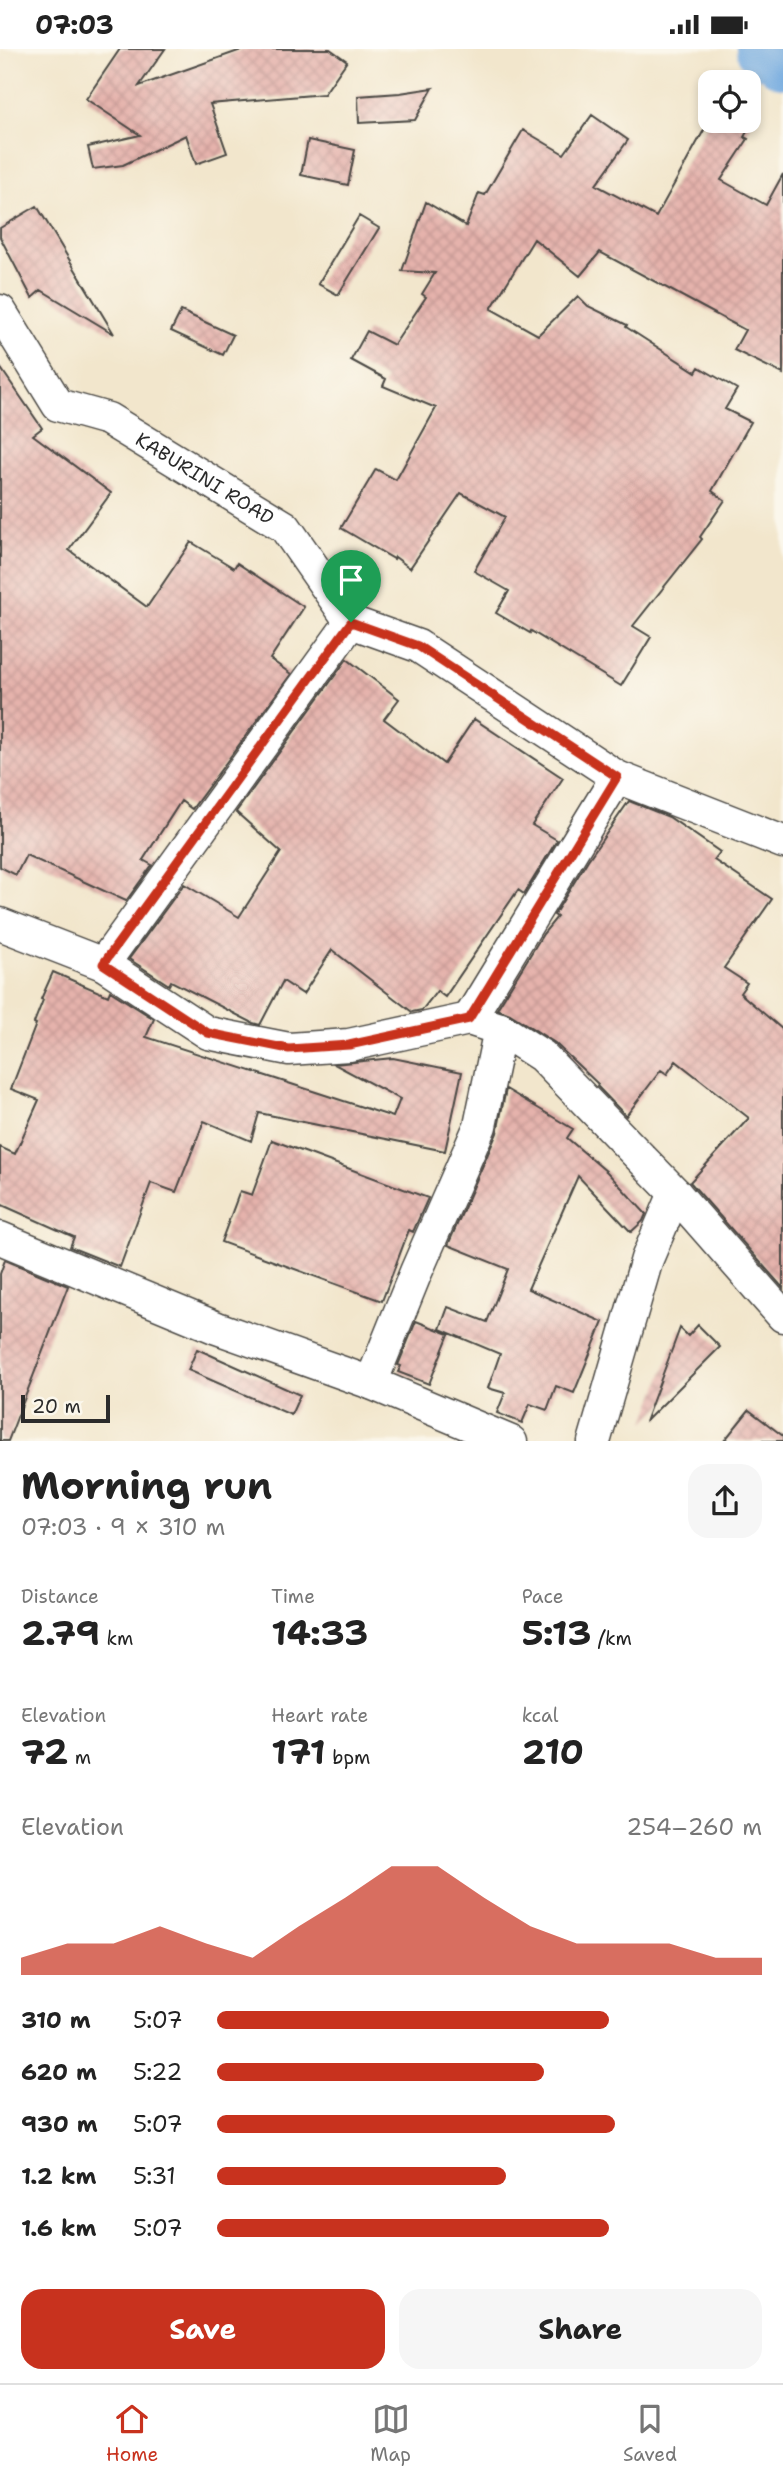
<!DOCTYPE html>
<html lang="en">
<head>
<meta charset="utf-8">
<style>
	:root { --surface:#fff; --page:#f6f6f6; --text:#222; --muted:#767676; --line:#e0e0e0; --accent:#c8321e }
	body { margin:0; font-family:"Shantell Sans",sans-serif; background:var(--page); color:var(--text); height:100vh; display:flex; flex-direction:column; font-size:26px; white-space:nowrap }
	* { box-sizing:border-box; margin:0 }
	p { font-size:23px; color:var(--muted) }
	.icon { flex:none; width:38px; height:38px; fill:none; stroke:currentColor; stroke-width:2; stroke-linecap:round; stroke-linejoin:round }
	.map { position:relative; height:1392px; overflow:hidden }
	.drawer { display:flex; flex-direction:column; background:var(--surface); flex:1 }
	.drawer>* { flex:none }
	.fabs { position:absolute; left:698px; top:21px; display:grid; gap:14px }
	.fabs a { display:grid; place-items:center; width:63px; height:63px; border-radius:14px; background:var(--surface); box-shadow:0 4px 10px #0003; font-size:35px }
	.scale { position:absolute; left:21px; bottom:18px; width:89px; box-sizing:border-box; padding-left:7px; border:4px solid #2b2b2b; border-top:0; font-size:19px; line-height:24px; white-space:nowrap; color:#2b2b2b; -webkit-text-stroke:5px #fbf7ec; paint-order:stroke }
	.pin { position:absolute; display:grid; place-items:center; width:60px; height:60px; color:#fff; margin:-72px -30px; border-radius:50% 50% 50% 0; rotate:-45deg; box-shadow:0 0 7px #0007 }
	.pin .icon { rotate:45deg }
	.round { display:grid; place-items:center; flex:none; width:74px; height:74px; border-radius:21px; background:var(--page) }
	.overview { display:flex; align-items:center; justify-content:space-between; height:119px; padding:0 21px }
	h1 { font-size:38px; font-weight:700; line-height:52px }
	.metrics { display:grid; grid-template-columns:repeat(3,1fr); gap:10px; height:119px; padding:7px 21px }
	.metrics div { display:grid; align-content:center }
	.metrics b { font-size:35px; font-weight:700 }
	.metrics small { font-size:19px; font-weight:400 }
	.metrics p { font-size:19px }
	.chart { height:196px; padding:14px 21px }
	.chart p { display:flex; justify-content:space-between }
	.chart svg { width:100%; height:126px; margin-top:7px; fill:var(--accent); opacity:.7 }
	.button { display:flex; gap:14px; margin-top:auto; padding:14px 21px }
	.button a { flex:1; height:80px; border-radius:21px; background:var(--accent); color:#fff; font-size:28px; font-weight:700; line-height:80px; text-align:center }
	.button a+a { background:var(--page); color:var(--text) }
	ul { padding:0 21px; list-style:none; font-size:23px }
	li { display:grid; grid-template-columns:112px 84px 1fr; align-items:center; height:52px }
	li i { height:18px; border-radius:9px; background:var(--accent) }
	.status { display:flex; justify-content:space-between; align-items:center; height:49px; padding:0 35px; background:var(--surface); direction:ltr }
	.status svg { height:19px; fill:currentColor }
	.menu { display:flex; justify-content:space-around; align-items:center; height:98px; border-top:2px solid var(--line); background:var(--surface); font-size:19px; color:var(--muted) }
	.menu a { display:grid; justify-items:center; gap:4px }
	.menu .selected { color:var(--accent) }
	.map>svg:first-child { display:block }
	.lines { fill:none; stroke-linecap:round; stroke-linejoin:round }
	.river { stroke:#6fa8df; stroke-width:54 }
	.building { fill:url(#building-cross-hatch) }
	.minor-casing { stroke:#494743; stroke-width:35 }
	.minor { stroke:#fff; stroke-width:32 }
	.route-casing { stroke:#fff; stroke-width:14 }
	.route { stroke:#c8321e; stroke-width:9 }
	.labels { text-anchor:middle; stroke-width:5; stroke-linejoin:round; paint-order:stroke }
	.street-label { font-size:19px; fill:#2b2b2b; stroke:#fbf7ec }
</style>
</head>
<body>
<div class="status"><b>07:03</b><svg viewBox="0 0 49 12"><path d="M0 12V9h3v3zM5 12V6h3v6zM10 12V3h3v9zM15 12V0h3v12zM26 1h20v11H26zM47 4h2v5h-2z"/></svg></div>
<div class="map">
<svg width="783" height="1393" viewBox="0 0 783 1393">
	<defs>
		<pattern id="building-cross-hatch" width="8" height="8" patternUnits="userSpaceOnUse" patternTransform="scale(1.75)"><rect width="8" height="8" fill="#e5b2ac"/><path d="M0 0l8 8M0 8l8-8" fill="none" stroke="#c59994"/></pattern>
	</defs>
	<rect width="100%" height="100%" fill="#fbf7ec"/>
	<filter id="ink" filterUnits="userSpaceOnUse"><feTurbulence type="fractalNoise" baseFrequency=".0143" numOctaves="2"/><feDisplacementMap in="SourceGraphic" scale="14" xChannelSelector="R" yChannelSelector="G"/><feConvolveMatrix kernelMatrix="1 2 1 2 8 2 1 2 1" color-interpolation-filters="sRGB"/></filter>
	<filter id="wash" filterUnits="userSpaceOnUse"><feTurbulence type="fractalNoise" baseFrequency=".00686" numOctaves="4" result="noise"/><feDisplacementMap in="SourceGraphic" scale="28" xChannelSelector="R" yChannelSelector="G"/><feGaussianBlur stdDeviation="1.57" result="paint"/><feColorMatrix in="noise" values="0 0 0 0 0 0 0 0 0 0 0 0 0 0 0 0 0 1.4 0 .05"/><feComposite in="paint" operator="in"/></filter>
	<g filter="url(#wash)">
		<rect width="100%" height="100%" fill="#f2e6cc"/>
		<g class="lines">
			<path class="river" d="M763,0L783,12"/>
		</g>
		<g id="blocks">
			<path class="building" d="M120,0H165L139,37L244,0H330L347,12L324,45L210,55L227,104L196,115L186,86L123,116L93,120L88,98L140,86L86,50Z
				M433,39L415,71L359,74L358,47L400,44Z
				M592,66L628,91L596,136L656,168L709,72H753L744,88L748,90L721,131L766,156L783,125V325L734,301L745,281L600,203L580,227L534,190L491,260L538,286L578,247L588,257L627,276L626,278L696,323L699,318L737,340L725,360L751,373L712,442L725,451L700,488L702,490L633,577L651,588L621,637L531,582L530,584L496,564L509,542L474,522L505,468L461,444L410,519L395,508L394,510L341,479L376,420L396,431L436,359L383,337L386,330L351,311L367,282L394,296L426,248L422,245L435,224L402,222L426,153L466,177L479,144L485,146L523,81L564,105Z
				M308,91L355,101L348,136L301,126Z
				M37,157L114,285L41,241L32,249L0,188V179Z
				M359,167L379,179L338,246L318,235Z
				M181,262L233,286L223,306L171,282Z
				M0,318L42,379L33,386L111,444L69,501L147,558L191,493L234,519L237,514L304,558L270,610L291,625L192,760L181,752L143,811L152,816L126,852L26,806L16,826L0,818Z
				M347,610L399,650L384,670L444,715L474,670L563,729L532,776L557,791L524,845L518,841L445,948L437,942L422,961L412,963L332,901L303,945L283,932L260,976L253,974L171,932L169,936L129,910L184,835L239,868L281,803L236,763Z
				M629,752L669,768L720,803L714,811L772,850L724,919L747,934L740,944L783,981V1239L690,1133L749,1069L676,1012L667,1025L661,1021L626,1067L597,1037L598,1035L555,994L510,965L497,960L543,885L557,868L554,866L588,811Z
				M53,923L108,947L110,942L154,970L146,988L393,1068L400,1050L334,1015L393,1009L462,1023L445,1102L259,1064L251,1092L204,1072L176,1143L151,1134L120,1218L70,1198L74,1188L0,1155V1098L15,1105L39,1051L11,1040L36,975L34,974L43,951L41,950Z
				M506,1040L573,1080L567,1089L607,1123L646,1165L643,1172L631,1183L578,1127L528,1240L603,1273L574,1344L556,1337L547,1361L530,1355L522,1374L497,1364L505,1344L488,1339L500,1305L440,1280L448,1258L487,1273L508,1220L448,1196L497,1084Z
				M272,1091L428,1149L413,1183L409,1181L382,1252L221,1193L240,1142L252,1146Z
				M5,1211L68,1237L8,1392H0V1225Z
				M416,1272L449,1285L429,1335L398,1323L401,1317L398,1316Z
				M698,1276L720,1298L645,1373L680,1279L688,1287Z
				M197,1300L300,1346L291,1366L188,1321Z
				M749,1361L783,1387V1392H724Z"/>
		</g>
	</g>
	<g filter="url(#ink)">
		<use href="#blocks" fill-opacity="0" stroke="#494743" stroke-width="2"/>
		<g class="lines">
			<g class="minor-casing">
				<g id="minor">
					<path id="s1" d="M0,262L58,356L108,370L285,478L351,573L418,597L617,728L783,793"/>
					<path d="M0,875L103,915L208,984L289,1000L349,996L469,970L500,980L542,1007L675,1144L783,1267"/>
					<path d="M103,915L351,573"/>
					<path d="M469,970L617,728"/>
					<path d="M0,1189L217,1279L371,1334L511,1393"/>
					<path d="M371,1334L416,1223L480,1077L500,980"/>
					<path d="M594,1393L647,1210L675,1144"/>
				</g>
			</g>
			<use href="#minor" class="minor"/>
		</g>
	</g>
	<g class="lines" filter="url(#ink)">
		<g class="route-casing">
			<path id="route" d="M351,573L418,597L617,728L469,970L349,996L289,1000L208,984L103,915Z"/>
		</g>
		<use href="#route" class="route"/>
	</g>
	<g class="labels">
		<g class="street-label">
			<text dy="7" stroke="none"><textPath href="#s1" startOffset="276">KABURINI ROAD</textPath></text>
		</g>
	</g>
</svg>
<div class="fabs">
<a><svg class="icon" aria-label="locate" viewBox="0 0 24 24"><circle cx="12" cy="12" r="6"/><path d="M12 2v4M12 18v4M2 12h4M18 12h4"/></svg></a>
</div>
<div class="scale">20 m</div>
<div class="pin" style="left:351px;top:573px;background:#1e9e55"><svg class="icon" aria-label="arrive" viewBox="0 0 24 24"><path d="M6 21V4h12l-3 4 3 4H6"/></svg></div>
</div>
<section class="drawer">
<div class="overview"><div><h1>Morning run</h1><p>07:03 · 9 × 310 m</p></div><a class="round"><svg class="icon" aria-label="share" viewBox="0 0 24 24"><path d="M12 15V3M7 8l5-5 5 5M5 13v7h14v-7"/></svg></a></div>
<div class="metrics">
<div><p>Distance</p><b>2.79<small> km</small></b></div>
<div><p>Time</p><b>14:33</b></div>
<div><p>Pace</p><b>5:13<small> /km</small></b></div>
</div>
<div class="metrics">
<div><p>Elevation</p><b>72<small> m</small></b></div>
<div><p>Heart rate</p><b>171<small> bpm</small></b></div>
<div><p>kcal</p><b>210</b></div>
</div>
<div class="chart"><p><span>Elevation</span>254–260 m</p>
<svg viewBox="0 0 160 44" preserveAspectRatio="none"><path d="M0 44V38L10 33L20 33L30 27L40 33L50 38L60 27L70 17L80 6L90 6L100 17L110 27L120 33L130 33L140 33L150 38L160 38V44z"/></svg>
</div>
<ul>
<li><b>310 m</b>5:07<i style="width:72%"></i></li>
<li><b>620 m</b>5:22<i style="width:60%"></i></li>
<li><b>930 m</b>5:07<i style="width:73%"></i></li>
<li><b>1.2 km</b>5:31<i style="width:53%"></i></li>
<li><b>1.6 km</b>5:07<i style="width:72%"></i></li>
</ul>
<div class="button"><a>Save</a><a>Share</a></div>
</section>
<nav class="menu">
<a class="selected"><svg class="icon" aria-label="home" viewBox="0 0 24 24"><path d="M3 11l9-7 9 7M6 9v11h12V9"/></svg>Home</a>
<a><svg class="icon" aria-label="map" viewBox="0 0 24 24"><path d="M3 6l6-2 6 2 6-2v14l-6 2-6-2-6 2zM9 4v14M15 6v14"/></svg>Map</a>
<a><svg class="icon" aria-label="saved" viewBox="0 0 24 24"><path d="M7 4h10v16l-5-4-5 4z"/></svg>Saved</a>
</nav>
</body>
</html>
